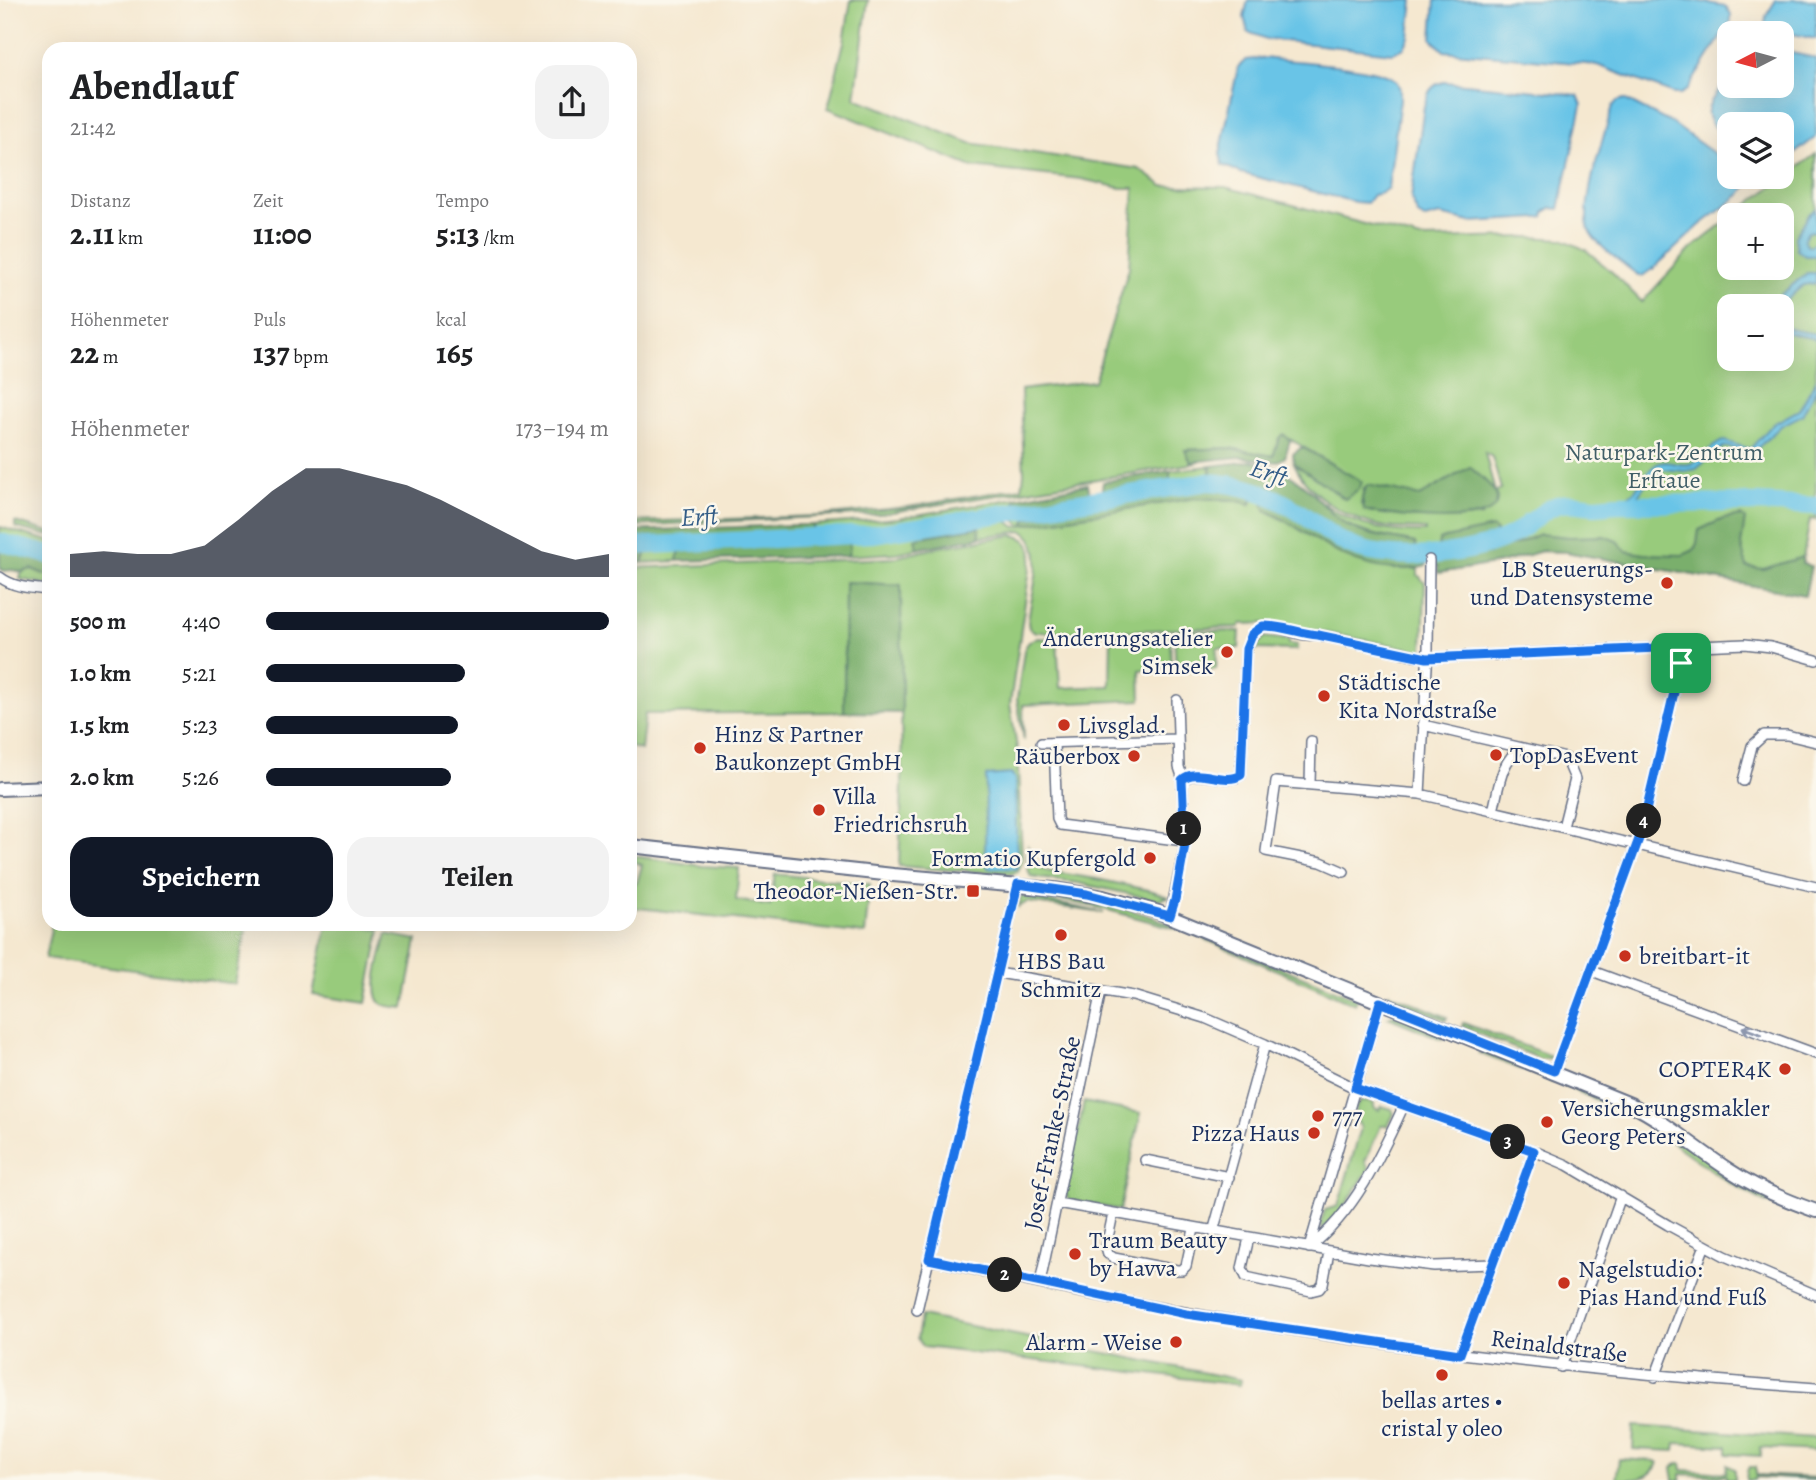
<!DOCTYPE html>
<html lang="de">
<head>
<meta charset="utf-8">
<style>
	:root { --surface:#fff; --page:#f2f2f2; --text:#202124; --muted:#757577; --accent:#111827 }
	body { margin:0; font-family:Alegreya,serif; background:var(--page); color:var(--text); height:100vh; display:flex; flex-direction:column; font-size:26px; white-space:nowrap }
	* { box-sizing:border-box; margin:0 }
	p { font-size:23px; color:var(--muted) }
	.icon { flex:none; width:38px; height:38px; fill:none; stroke:currentColor; stroke-width:2; stroke-linecap:round; stroke-linejoin:round }
	.map { position:relative; flex:1; overflow:hidden }
	.sheet { position:absolute; left:42px; top:42px; width:595px; height:889px; display:flex; flex-direction:column; background:var(--surface); border-radius:21px; box-shadow:0 7px 28px #0002 }
	.sheet>* { flex:none }
	.needle { width:46px; rotate:264deg }
	.controls { position:absolute; left:1717px; top:21px; display:grid; gap:14px }
	.controls a { display:grid; place-items:center; width:77px; height:77px; border-radius:14px; background:var(--surface); box-shadow:0 7px 28px #0002; font-size:35px }
	.pin { position:absolute; display:grid; place-items:center; width:60px; height:60px; color:#fff; margin:-30px; border-radius:14px; box-shadow:0 4px 10px #0006 }
	.km { position:absolute; width:35px; height:35px; margin:-18px; border-radius:50%; background:#222; color:#fff; font-size:19px; line-height:35px; text-align:center }
	.round { display:grid; place-items:center; flex:none; width:74px; height:74px; border-radius:21px; background:var(--page) }
	.overview { display:flex; align-items:center; justify-content:space-between; height:119px; padding:0 28px }
	h1 { font-size:38px; font-weight:700; line-height:52px }
	.figures { display:grid; grid-template-columns:repeat(3,1fr); gap:10px; height:119px; padding:7px 28px }
	.figures div { display:grid; align-content:center }
	.figures b { font-size:30px; font-weight:700 }
	.figures small { font-size:19px; font-weight:400 }
	.figures p { font-size:19px }
	.chart { height:196px; padding:14px 28px }
	.chart p { display:flex; justify-content:space-between }
	.chart svg { width:100%; height:126px; margin-top:7px; fill:var(--accent); opacity:.7 }
	.primary-button { display:flex; gap:14px; margin-top:auto; padding:14px 28px }
	.primary-button a { flex:1; height:80px; border-radius:21px; background:var(--accent); color:#fff; font-size:28px; font-weight:700; line-height:80px; text-align:center }
	.primary-button a+a { background:var(--page); color:var(--text) }
	ul { padding:0 28px; list-style:none; font-size:23px }
	li { display:grid; grid-template-columns:112px 84px 1fr; align-items:center; height:52px }
	li i { height:18px; border-radius:9px; background:var(--accent) }
	.map>svg:first-child { display:block }
	.green { fill:#98cb7c; stroke:#5a7d6d; stroke-width:2; fill-rule:evenodd }
	.forest { fill:#7aaf6c; stroke:#4a6f65; stroke-width:2 }
	.water { fill:#69c4e7; stroke:#427aa2; stroke-width:2 }
	.lines { fill:none; stroke-linecap:round; stroke-linejoin:round }
	.stream { stroke:#69c4e7; stroke-width:2.5 }
	.river { stroke:#69c4e7; stroke-width:18 }
	.minor-casing { stroke:#677086; stroke-width:12 }
	.secondary-casing { stroke:#677086; stroke-width:16 }
	.minor { stroke:#fff; stroke-width:9 }
	.secondary { stroke:#fff; stroke-width:12 }
	.oneway { stroke:#8d97ae }
	.route-casing { stroke:#fff; stroke-width:14 }
	.route { stroke:#1a73e8; stroke-width:9 }
	.poi-dot { fill:#c8321e; stroke:#fbf7ec; stroke-width:2.5 }
	.labels { text-anchor:middle; stroke-width:5; stroke-linejoin:round; paint-order:stroke }
	.park-label { font-size:24px; fill:#405e67; stroke:#fbf7ec }
	.poi-label { font-size:24px; fill:#1b2f5e; stroke:#fbf7ec; text-anchor:start }
	.street-label { font-size:24px; fill:#1b2f5e; stroke:#fbf7ec }
	.water-label { font-size:26px; font-style:italic; fill:#325c87; stroke:#fbf7ec }
</style>
</head>
<body>
<div class="map">
<svg width="1816" height="1480" viewBox="0 0 1816 1480">
	<rect width="100%" height="100%" fill="#fbf7ec"/>
	<filter id="ink" filterUnits="userSpaceOnUse"><feTurbulence type="fractalNoise" baseFrequency=".0143" numOctaves="2"/><feDisplacementMap in="SourceGraphic" scale="14" xChannelSelector="R" yChannelSelector="G"/><feConvolveMatrix kernelMatrix="1 2 1 2 8 2 1 2 1" color-interpolation-filters="sRGB"/></filter>
	<filter id="wash" filterUnits="userSpaceOnUse"><feTurbulence type="fractalNoise" baseFrequency=".00686" numOctaves="4" result="noise"/><feDisplacementMap in="SourceGraphic" scale="28" xChannelSelector="R" yChannelSelector="G"/><feGaussianBlur stdDeviation="1.57" result="paint"/><feColorMatrix in="noise" values="0 0 0 0 0 0 0 0 0 0 0 0 0 0 0 0 0 1.4 0 .05"/><feComposite in="paint" operator="in"/></filter>
	<g filter="url(#wash)">
		<rect width="100%" height="100%" fill="#f5e8d0"/>
		<path class="green" d="M851,0H868L855,98L970,143L1139,169L1163,186L1225,187L1421,239L1529,237L1562,239L1586,250L1612,272L1642,302L1691,249L1729,219V268H1782V215H1734L1816,154V520L1810,519L1802,564L1811,566L1805,595L1566,552L1542,551L1500,563L1438,573V566H1433L1427,560L1426,551H1417L1415,543C1379,535 1345,534 1322,502C1351,526 1389,533 1425,532V529C1413,528 1399,529 1386,527C1350,521 1309,497 1294,463L1345,499L1362,482L1283,435L1279,438L1274,457L1230,448L1185,450L1191,462L1196,463L880,514L630,526V522L819,516L870,511L908,507L1022,488L1024,474L1021,390L1094,381L1129,268L1134,188H1121L1081,179L972,167L828,108L844,42ZM1729,306H1782V359H1729ZM1485,453L1492,457L1501,489L1495,492ZM1470,467L1482,516C1438,523 1404,514 1361,504L1364,488L1420,496Z
			M1209,466L1212,477L1170,482V471Z
			M1249,492L1267,499L1265,500C1277,515 1291,523 1307,534C1347,561 1369,569 1418,569V575L1425,583L1423,651L1273,623L1240,624V627L1065,633L1036,632L1029,628L1028,623C1029,597 1051,548 1023,531L980,537L979,527L965,529L917,547L922,548L896,553L847,556L849,552L845,539L897,535L1004,518L1015,527L1022,526L1011,517L1099,502L1085,508L1027,519L1025,525L1196,498L1233,500L1251,504L1252,497Z
			M1017,498L1016,506L1019,507C951,520 883,529 814,534L813,525L898,518Z
			M15,522L49,532V536L15,527Z
			M0,527L49,541V552L0,538Z
			M1013,535C1025,538 1031,542 1032,555L1010,704L1017,748L1021,834L1022,861L1018,872L1010,874L966,871L965,869L960,871L899,866L902,786L900,585L845,582L844,712L645,714L641,750L630,747V568L893,558L940,547Z
			M645,548H684L681,549L678,561L642,563L645,559Z
			M32,569L49,576V585L20,579L22,572Z
			M1240,631L1239,648H1217L1216,669L1176,671L1174,632Z
			M1170,633L1171,668L1140,670L1141,700L1023,705L1024,740L1017,699L1024,650L1029,641L1038,638L1057,639L1060,688L1110,686L1111,635Z
			M1264,637L1289,640V644L1297,645V650L1253,649Z
			M1028,847L1037,865L1047,871L1097,879L1153,891L1168,897L1157,900L1078,883L1031,877L1027,867Z
			M634,856L702,866L739,868L736,900L770,906L775,874L870,884L865,934L630,907V885L637,883L642,865L633,861Z
			M1030,891C1084,899 1137,907 1186,931L1097,907L1025,893Z
			M1021,896L1104,913L1027,902L1019,907Z
			M52,924H247L235,984L45,958Z
			M327,924H352L380,930L366,1003L313,995Z
			M1191,933L1211,939L1357,999L1355,1004Z
			M387,934L417,940L404,1008C397,1007 387,1007 382,1004C368,993 383,950 387,934Z
			M1389,993L1447,1017L1446,1020L1387,997Z
			M1394,1015L1444,1034L1443,1039L1388,1017Z
			M1463,1023L1551,1056L1552,1058L1541,1059L1462,1027Z
			M1482,1050L1569,1085L1568,1087L1479,1053Z
			M1573,1086L1628,1108L1791,1207L1789,1211L1767,1203L1728,1182L1639,1119L1572,1089Z
			M1362,1101L1374,1103V1108L1379,1110L1381,1106L1392,1109L1394,1114L1388,1126H1381L1365,1161L1369,1169L1343,1209L1322,1229L1320,1224L1325,1210L1338,1206L1361,1128L1354,1116L1357,1105Z
			M1084,1102L1141,1113L1120,1210L1069,1200L1065,1193Z
			M921,1316L1241,1380L1240,1385L924,1347L917,1338Z
			M1634,1426L1816,1438V1451L1761,1448V1456L1727,1454V1446L1676,1443L1675,1451L1633,1449Z
			M1619,1459L1655,1461L1658,1463C1651,1480 1634,1480 1616,1480Z
			M1678,1463H1681L1682,1470L1726,1473L1727,1465L1735,1469V1479L1726,1480V1476L1681,1474V1480H1674L1672,1468Z
			M1750,1467H1756V1475L1816,1478V1480L1756,1477L1755,1480H1746L1747,1471Z"/>
		<path class="forest" d="M1283,434L1290,440L1285,457L1277,462L1241,457L1191,462L1185,450L1230,448L1273,456L1279,438Z
			M1302,447L1362,482L1359,489L1345,499L1294,463L1293,454Z
			M1251,461C1280,465 1302,481 1321,502C1329,511 1335,518 1345,524C1366,537 1391,537 1415,543L1417,551L1375,549L1351,542L1335,533L1297,504L1270,491L1248,483L1210,476L1211,466Z
			M1470,467C1478,475 1498,489 1497,500C1496,531 1384,516 1364,510L1362,498L1367,485L1420,496Z
			M1170,471V482L1107,492L1102,489L1103,482L1107,481Z
			M1088,484L1090,495L1019,507L1015,503L1017,498Z
			M1209,486L1249,492L1252,497L1251,504L1233,500L1196,498L1024,525L1027,519C1046,514 1067,513 1086,507C1125,495 1167,488 1209,486Z
			M1267,499C1295,512 1314,533 1340,547C1366,560 1398,560 1427,558L1426,566C1415,570 1404,569 1393,569C1336,564 1313,532 1265,510L1263,505Z
			M1741,516L1745,519L1741,545L1747,567L1763,569L1803,557L1802,564L1811,566L1805,595L1566,552L1542,551L1500,563L1438,573V566H1433L1431,558L1482,552L1490,554L1485,551L1517,544L1539,534L1570,537L1604,536L1617,541L1626,551L1644,554L1683,555L1694,550L1697,543L1699,530L1723,519Z
			M793,525H813L814,534L630,542V531Z
			M979,527L980,537L922,548L917,547L915,539L921,537Z
			M1492,528L1496,531C1488,548 1461,547 1444,549L1438,547L1439,540L1445,538Z
			M845,539C850,543 851,550 847,556L678,561L677,559L681,549L684,548Z
			M0,546L49,559V576L32,569L22,572L12,570L3,571L0,568Z
			M645,548L646,555L642,563L630,564V549Z
			M845,582L901,585L902,713L844,712Z"/>
		<path class="water" d="M1248,0H1413L1409,37L1404,48L1392,53L1266,39L1248,32L1244,17Z
			M1435,0H1692L1725,6L1731,14V21L1687,90L1680,94H1674L1597,65L1444,51L1432,39Z
			M1776,0H1816V39L1769,29L1765,24L1766,16Z
			M1782,51L1816,58V137L1782,163V124H1729V141C1694,114 1708,107 1729,75V86H1782Z
			M1262,58C1287,61 1381,66 1395,80C1401,86 1400,92 1400,100L1388,188L1381,193L1373,195L1367,203L1355,202L1241,173L1223,165L1220,154L1238,67L1246,60Z
			M1444,82L1578,95L1582,105L1559,209L1552,208L1545,212L1544,217L1539,218L1470,222L1440,215L1425,219L1418,215L1411,199L1424,106C1428,93 1430,85 1444,82Z
			M1624,99L1673,124L1729,164V177H1745L1747,186L1741,194L1699,226L1653,269L1642,276L1638,275C1624,264 1598,247 1590,232C1578,210 1605,132 1613,106L1617,101Z
			M1816,209V231L1808,232L1804,239L1807,245L1811,246L1816,240V256H1805L1797,250L1795,237L1809,214Z
			M1807,273H1816V283L1803,285L1780,306H1770L1773,301Z
			M1782,322L1789,329L1816,334V339L1783,332Z
			M1816,380V389L1802,415L1782,425L1752,453C1740,455 1734,445 1723,447L1696,469L1685,471L1662,469L1649,479L1632,504L1606,511L1596,506C1605,502 1622,499 1628,496C1640,490 1643,472 1657,464C1669,458 1680,469 1693,463C1705,457 1711,444 1724,441L1750,449L1773,424L1799,410Z
			M1012,774L1015,779L1017,867L1015,869L988,868L985,860L986,776Z"/>
		<g class="lines">
			<path class="stream" d="M1524,515L1530,523"/>
			<path class="river" d="M1621,504L1757,503L1816,506
				M0,542L49,555
				M630,546L872,534L1208,482C1243,484 1274,494 1302,514C1325,530 1343,547 1371,552C1414,560 1480,555 1517,532C1530,524 1542,510 1557,505C1569,501 1582,505 1594,506C1603,506 1612,504 1621,504"/>
		</g>
	</g>
	<g filter="url(#ink)">
		<g class="lines">
			<g class="minor-casing">
				<path id="minor" d="M0,577C14,588 32,588 49,590
					M1177,700L1179,767L1183,779
					M1423,725L1566,758L1575,779L1563,827
					M1041,743L1178,739
					M1054,743L1057,819L1060,825L1184,841
					M1743,781L1752,746L1764,735H1787L1816,742
					M1310,785L1311,741
					M1420,794L1428,649L1429,560
					M1493,811C1499,788 1500,761 1521,748
					M1344,872L1321,862L1266,851L1276,782L1420,794L1816,887
					M1170,916L1185,845L1182,781C1196,766 1225,786 1241,775L1246,649C1259,616 1273,627 1300,634C1305,636 1312,635 1318,635L1427,658L1745,644L1771,647L1816,660
					M1592,971L1816,1054
					M998,973L1133,996L1205,1018L1265,1044L1355,1088L1534,1151L1567,1165L1668,1225L1725,1256L1816,1295
					M1554,1071L1640,836L1681,663V647
					M1145,1160L1229,1177
					M1057,1203L1369,1258L1434,1266L1493,1264
					M1113,1214L1106,1247L1108,1254L1114,1258L1177,1270H1182L1186,1266L1194,1229
					M1213,1232L1265,1044
					M1249,1238L1242,1268L1246,1277L1311,1291L1319,1289L1323,1284L1329,1252
					M1309,1248L1380,1002
					M1309,1248C1355,1212 1380,1157 1404,1105
					M929,1259C1220,1329 1517,1367 1816,1388
					M1040,1283L1101,991
					M917,1310L1018,884
					M1460,1354L1534,1151
					M1561,1367L1621,1196
					M1655,1377L1705,1245"/>
			</g>
			<g class="secondary-casing">
				<path id="secondary" d="M0,789L49,787
					M630,846L893,875L1054,889L1103,897L1158,912L1630,1104C1666,1122 1695,1148 1729,1170C1756,1188 1785,1200 1816,1211"/>
			</g>
			<use href="#minor" class="minor"/>
			<use href="#secondary" class="secondary"/>
		</g>
		<defs><path id="oneway-shaft" d="M-6 0H5M1.5-3L5.5 0L1.5 3" fill="none" stroke-width="1.6" stroke-linecap="round" stroke-linejoin="round" transform="scale(1.75)"/></defs>
		<use class="oneway" href="#oneway-shaft" transform="translate(1752 1031) rotate(-160)"/>
	</g>
	<g class="lines" filter="url(#ink)">
		<g class="route-casing">
			<path id="route" d="M1263,626C1282,625 1299,634 1318,635L1427,658L1681,647V663L1640,836L1554,1071L1380,1002L1355,1088L1534,1151L1460,1354L1186,1314L929,1259L1018,884L1087,894L1170,916L1175,900L1185,845L1182,780C1196,766 1225,786 1241,775L1246,649L1252,634Z"/>
		</g>
		<use href="#route" class="route"/>
	</g>
	<g class="poi-dot">
		<circle cx="1667" cy="583" r="7"/>
		<circle cx="1227" cy="652" r="7"/>
		<circle cx="1324" cy="696" r="7"/>
		<circle cx="1064" cy="725" r="7"/>
		<circle cx="700" cy="748" r="7"/>
		<circle cx="1496" cy="755" r="7"/>
		<circle cx="1134" cy="756" r="7"/>
		<circle cx="819" cy="810" r="7"/>
		<circle cx="1150" cy="858" r="7"/>
		<rect x="966" y="884" width="14" height="14" rx="3.5"/>
		<circle cx="1061" cy="935" r="7"/>
		<circle cx="1625" cy="956" r="7"/>
		<circle cx="1785" cy="1069" r="7"/>
		<circle cx="1318" cy="1116" r="7"/>
		<circle cx="1547" cy="1122" r="7"/>
		<circle cx="1314" cy="1133" r="7"/>
		<circle cx="1075" cy="1254" r="7"/>
		<circle cx="1564" cy="1283" r="7"/>
		<circle cx="1176" cy="1342" r="7"/>
		<circle cx="1442" cy="1375" r="7"/>
	</g>
	<g class="labels">
		<g class="park-label">
			<text x="1664" y="460">Naturpark-Zentrum<tspan x="1664" dy="28">Erftaue</tspan></text>
		</g>
		<g class="poi-label">
			<text x="1653" y="577" text-anchor="end">LB Steuerungs-<tspan x="1653" dy="28">und Datensysteme</tspan></text>
			<text x="1213" y="646" text-anchor="end">Änderungsatelier<tspan x="1213" dy="28">Simsek</tspan></text>
			<text x="1338" y="690">Städtische<tspan x="1338" dy="28">Kita Nordstraße</tspan></text>
			<text x="1078" y="733">Livsglad.</text>
			<text x="714" y="742">Hinz &amp; Partner<tspan x="714" dy="28">Baukonzept GmbH</tspan></text>
			<text x="1510" y="763">TopDasEvent</text>
			<text x="1120" y="764" text-anchor="end">Räuberbox</text>
			<text x="833" y="804">Villa<tspan x="833" dy="28">Friedrichsruh</tspan></text>
			<text x="1136" y="866" text-anchor="end">Formatio Kupfergold</text>
			<text x="959" y="899" text-anchor="end">Theodor-Nießen-Str.</text>
			<text x="1639" y="964">breitbart-it</text>
			<text x="1061" y="969" text-anchor="middle">HBS Bau<tspan x="1061" dy="28">Schmitz</tspan></text>
			<text x="1771" y="1077" text-anchor="end">COPTER4K</text>
			<text x="1561" y="1116">Versicherungsmakler<tspan x="1561" dy="28">Georg Peters</tspan></text>
			<text x="1332" y="1124">777</text>
			<text x="1300" y="1141" text-anchor="end">Pizza Haus</text>
			<text x="1089" y="1248">Traum Beauty<tspan x="1089" dy="28">by Havva</tspan></text>
			<text x="1578" y="1277">Nagelstudio:<tspan x="1578" dy="28">Pias Hand und Fuß</tspan></text>
			<text x="1162" y="1350" text-anchor="end">Alarm - Weise</text>
			<text x="1442" y="1408" text-anchor="middle">bellas artes •<tspan x="1442" dy="28">cristal y oleo</tspan></text>
		</g>
		<g class="street-label">
			<text transform="translate(1052 1133) rotate(-78)" y="8">Josef-Franke-Straße</text>
			<text transform="translate(1559 1346) rotate(7)" y="8">Reinaldstraße</text>
		</g>
		<g class="water-label">
			<text transform="translate(1269 472) rotate(19)" y="9">Erft</text>
			<text transform="translate(699 516) rotate(-3)" y="9">Erft</text>
		</g>
	</g>
</svg>
<div class="controls">
<a><svg class="needle" viewBox="-14 -14 28 28"><path d="M0-13l5 13h-10z" fill="#e53935"/><path d="M0 13l5-13h-10z" fill="#757577"/></svg></a>
<a><svg class="icon" aria-label="layers" viewBox="0 0 24 24"><path d="M12 4l9 5-9 5-9-5zM3 14l9 5 9-5"/></svg></a>
<a>+</a>
<a>−</a>
</div>
<div class="pin" style="left:1681px;top:663px;background:#1e9e55"><svg class="icon" aria-label="arrive" viewBox="0 0 24 24"><path d="M6 21V4h12l-3 4 3 4H6"/></svg></div>
<b class="km" style="left:1184px;top:829px">1</b>
<b class="km" style="left:1005px;top:1275px">2</b>
<b class="km" style="left:1508px;top:1142px">3</b>
<b class="km" style="left:1644px;top:821px">4</b>
<section class="sheet">
<div class="overview"><div><h1>Abendlauf</h1><p>21:42</p></div><a class="round"><svg class="icon" aria-label="share" viewBox="0 0 24 24"><path d="M12 15V3M7 8l5-5 5 5M5 13v7h14v-7"/></svg></a></div>
<div class="figures">
<div><p>Distanz</p><b>2.11<small> km</small></b></div>
<div><p>Zeit</p><b>11:00</b></div>
<div><p>Tempo</p><b>5:13<small> /km</small></b></div>
</div>
<div class="figures">
<div><p>Höhenmeter</p><b>22<small> m</small></b></div>
<div><p>Puls</p><b>137<small> bpm</small></b></div>
<div><p>kcal</p><b>165</b></div>
</div>
<div class="chart"><p><span>Höhenmeter</span>173–194 m</p>
<svg viewBox="0 0 160 44" preserveAspectRatio="none"><path d="M0 44V36L10 35L20 36L30 36L40 33L50 24L60 14L70 6L80 6L90 9L100 12L110 17L120 23L130 29L140 35L150 38L160 36V44z"/></svg>
</div>
<ul>
<li><b>500 m</b>4:40<i style="width:100%"></i></li>
<li><b>1.0 km</b>5:21<i style="width:58%"></i></li>
<li><b>1.5 km</b>5:23<i style="width:56%"></i></li>
<li><b>2.0 km</b>5:26<i style="width:54%"></i></li>
</ul>
<div class="primary-button"><a>Speichern</a><a>Teilen</a></div>
</section>
</div>
</body>
</html>
